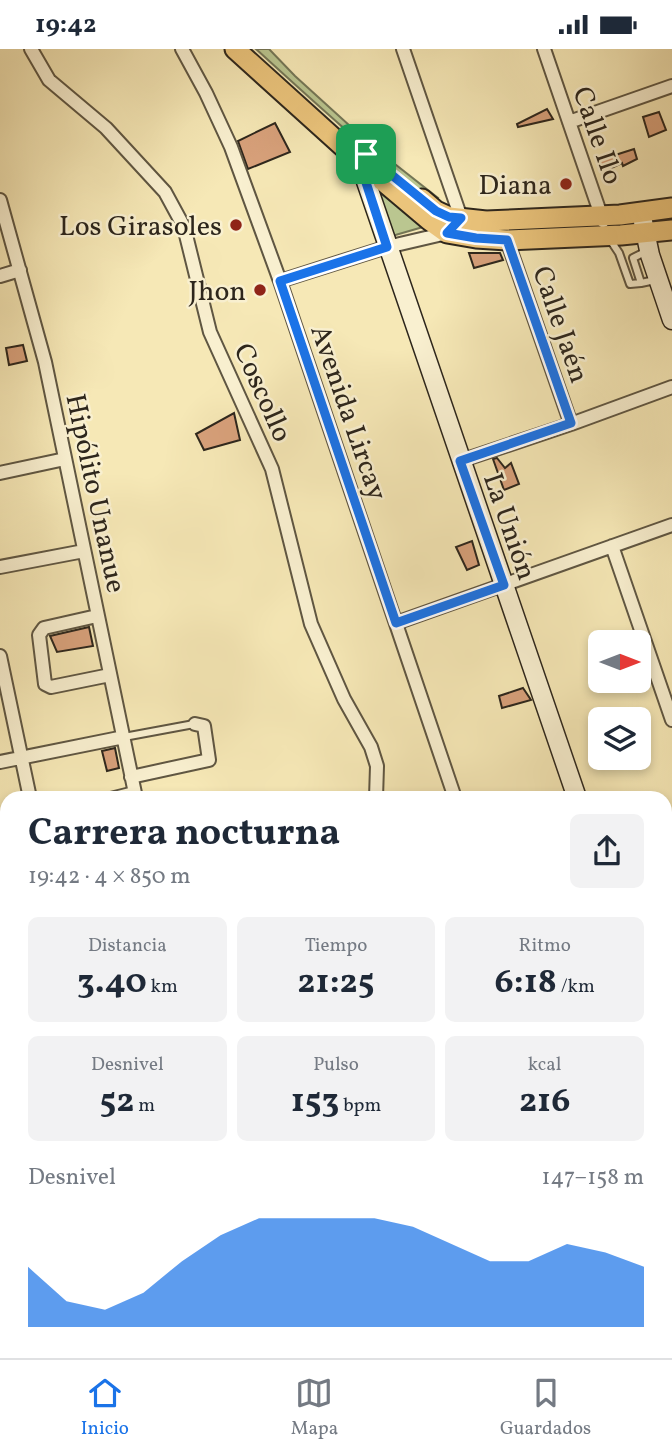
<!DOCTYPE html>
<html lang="es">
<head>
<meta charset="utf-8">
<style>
	:root { --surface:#fff; --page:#f2f2f3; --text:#1f2937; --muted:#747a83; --line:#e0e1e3; --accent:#1a73e8 }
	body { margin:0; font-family:Vollkorn,serif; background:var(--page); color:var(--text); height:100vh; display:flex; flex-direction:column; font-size:26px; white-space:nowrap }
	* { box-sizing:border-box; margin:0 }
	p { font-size:23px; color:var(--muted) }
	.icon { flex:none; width:38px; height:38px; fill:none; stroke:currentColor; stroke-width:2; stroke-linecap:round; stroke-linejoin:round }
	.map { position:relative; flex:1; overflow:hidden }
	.side { position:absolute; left:0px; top:742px; width:672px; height:567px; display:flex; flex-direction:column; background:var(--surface); border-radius:21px 21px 0 0; box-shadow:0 4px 10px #0003 }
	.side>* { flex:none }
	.needle { width:46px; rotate:90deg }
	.controls { position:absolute; left:588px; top:581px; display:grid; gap:14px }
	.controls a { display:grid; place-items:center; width:63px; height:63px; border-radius:10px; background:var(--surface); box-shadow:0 4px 10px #0003; font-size:35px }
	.pin { position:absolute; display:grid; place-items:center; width:60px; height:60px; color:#fff; margin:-30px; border-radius:14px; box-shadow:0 4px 10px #0006 }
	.round { display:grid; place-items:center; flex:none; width:74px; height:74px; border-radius:10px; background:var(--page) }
	.headline { display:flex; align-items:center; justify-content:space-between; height:119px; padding:0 28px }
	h1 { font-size:38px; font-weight:700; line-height:52px }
	.metrics { display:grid; grid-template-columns:repeat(3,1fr); gap:10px; height:119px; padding:7px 28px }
	.metrics div { display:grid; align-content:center; border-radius:10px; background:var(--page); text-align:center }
	.metrics b { font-size:35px; font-weight:700 }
	.metrics small { font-size:19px; font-weight:400 }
	.metrics p { font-size:19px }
	.chart { height:196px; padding:14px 28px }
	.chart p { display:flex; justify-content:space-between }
	.chart svg { width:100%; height:126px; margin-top:7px; fill:var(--accent); opacity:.7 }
	.status { display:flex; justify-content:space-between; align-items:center; height:49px; padding:0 35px; background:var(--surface); direction:ltr }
	.status svg { height:19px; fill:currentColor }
	.tab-bar { display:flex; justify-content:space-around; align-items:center; height:98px; border-top:2px solid var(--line); background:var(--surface); font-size:19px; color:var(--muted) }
	.tab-bar a { display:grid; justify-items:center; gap:4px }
	.tab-bar .on { color:var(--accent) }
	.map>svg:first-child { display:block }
	.green { fill:#bac690; stroke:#747656; stroke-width:2 }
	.building { fill:#d8a17b; stroke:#2d261c; stroke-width:2 }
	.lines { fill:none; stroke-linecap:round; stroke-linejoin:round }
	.lane-casing { stroke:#5f5642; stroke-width:10 }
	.street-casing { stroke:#5f5642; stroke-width:16 }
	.secondary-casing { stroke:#2d261c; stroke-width:21 }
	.primary-casing { stroke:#2d261c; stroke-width:23 }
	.path { stroke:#2d261c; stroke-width:2; stroke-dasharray:5 3.5; stroke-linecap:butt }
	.lane { stroke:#f9f0d0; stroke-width:6 }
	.street { stroke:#f9f0d0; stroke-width:12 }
	.secondary { stroke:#f9f0d0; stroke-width:18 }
	.primary { stroke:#ebc47b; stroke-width:19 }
	.route-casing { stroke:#fff; stroke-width:14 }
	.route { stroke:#1a73e8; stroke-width:9 }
	.poi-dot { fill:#8f2418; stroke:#f9f0d0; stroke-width:2.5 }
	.labels { text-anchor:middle; stroke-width:5; stroke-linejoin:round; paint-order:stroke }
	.street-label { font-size:28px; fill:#2d261c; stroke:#f9f0d0 }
	.poi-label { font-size:28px; fill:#2d261c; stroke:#f9f0d0; text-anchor:end }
</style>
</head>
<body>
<div class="status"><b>19:42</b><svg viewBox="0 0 49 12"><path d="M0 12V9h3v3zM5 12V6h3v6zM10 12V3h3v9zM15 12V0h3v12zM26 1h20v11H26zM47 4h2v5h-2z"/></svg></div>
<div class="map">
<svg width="672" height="1309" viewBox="0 0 672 1309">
	<rect width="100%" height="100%" fill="#f6e8b6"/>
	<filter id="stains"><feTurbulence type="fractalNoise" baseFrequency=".00286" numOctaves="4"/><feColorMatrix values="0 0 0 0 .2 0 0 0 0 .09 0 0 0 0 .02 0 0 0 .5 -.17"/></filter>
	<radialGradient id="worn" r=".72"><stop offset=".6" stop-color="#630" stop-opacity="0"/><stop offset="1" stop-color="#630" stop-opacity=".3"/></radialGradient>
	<path class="green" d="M256,0H269L295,27L372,97L438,149L434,154C372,106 314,53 256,0Z
		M381,140L423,178L392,187L378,143Z
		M7,910V1000L0,1002V911Z"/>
	<path class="building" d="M547,60L553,70L518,78L517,75Z
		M659,63L666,81L649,88L643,68Z
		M275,74L290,103L248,120L238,92Z
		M634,100L637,110L623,117L622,114L603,123L598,112L611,106L612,107Z
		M469,204H500L503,211L474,219Z
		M23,296L27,312L9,316L6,299Z
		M234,364L240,391L204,401L196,385Z
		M497,409L505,419L511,414L519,435L504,441L493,410Z
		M472,492L479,516L467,521L456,498Z
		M89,578L93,597L57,603L50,587Z
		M523,639L531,651L502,659L499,647Z
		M115,699L119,719L107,722L102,702Z"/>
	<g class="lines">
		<g class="lane-casing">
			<path id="lane" d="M609,189L619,204L630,235L641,234L655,231
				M641,234L633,209L647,202
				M124,688L194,675
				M102,749L134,741"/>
		</g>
		<g class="street-casing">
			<path id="street" d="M31,0L49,31L106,79L165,143L184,178L210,283L272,420L311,575L344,650L371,698L377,717L376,749
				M182,0L206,44L231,98L280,232L455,749
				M544,0L603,172
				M569,73L672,37
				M0,151L45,313L136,749
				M507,191L571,375
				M0,227L20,221
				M280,232L387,198L447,184L461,169L403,0
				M460,412L571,375L672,338
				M0,424L65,410
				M612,497L672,671
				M0,518L84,502
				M97,567L44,579L39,586L45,635L51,638L110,626
				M396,574L672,476
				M0,607L30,749
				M0,713L124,688
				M131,728L209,711L204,677L195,675
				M0,808L7,806
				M665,894L672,896
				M0,903L7,902
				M0,1014L7,1012
				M667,1082L672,1083
				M0,1101H7
				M0,1174H7
				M665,1202L672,1185
				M0,1255L7,1254
				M665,1294L672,1295
				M17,1302V1309
				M244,1302L245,1309
				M316,1302L317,1309
				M486,1302L487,1309"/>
		</g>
		<g class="secondary-casing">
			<path id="secondary" d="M366,105L359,112L577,749
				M641,163L650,206L672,271
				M665,804L672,802
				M402,1302L403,1309"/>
		</g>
		<g class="primary-casing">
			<path id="primary" d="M235,0L359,112L429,171L447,184L476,189L507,191L621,186L672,181
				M422,150L436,162L449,168L486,172L620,166L672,159"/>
		</g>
		<path class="path" d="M0,917L3,918L7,936"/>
		<use href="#lane" class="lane"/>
		<use href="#street" class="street"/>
		<use href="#secondary" class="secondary"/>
		<use href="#primary" class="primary"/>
	</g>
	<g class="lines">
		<g class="route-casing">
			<path id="route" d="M366,105L436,162L449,168L461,169L447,184L476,189L507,191L571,374L460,412L504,536L396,574L280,232L387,198L359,112Z"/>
		</g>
		<use href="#route" class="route"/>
	</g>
	<g class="poi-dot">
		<circle cx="566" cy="135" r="7"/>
		<circle cx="236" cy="176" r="7"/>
		<circle cx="260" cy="241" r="7"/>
	</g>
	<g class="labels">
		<g class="street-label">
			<text transform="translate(599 86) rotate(71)" y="10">Calle Ilo</text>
			<text transform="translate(562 275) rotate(71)" y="10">Calle Jaén</text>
			<text transform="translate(264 343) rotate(66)" y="10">Coscollo</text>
			<text transform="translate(350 363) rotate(71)" y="10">Avenida Lircay</text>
			<text transform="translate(97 444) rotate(78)" y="10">Hipólito Unanue</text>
			<text transform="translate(511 477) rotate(71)" y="10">La Unión</text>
		</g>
		<g class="poi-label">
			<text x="552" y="145">Diana</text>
			<text x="222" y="186">Los Girasoles</text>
			<text x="246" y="251">Jhon</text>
		</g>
	</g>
	<rect width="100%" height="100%" filter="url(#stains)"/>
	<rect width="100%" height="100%" fill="url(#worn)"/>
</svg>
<div class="controls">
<a><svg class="needle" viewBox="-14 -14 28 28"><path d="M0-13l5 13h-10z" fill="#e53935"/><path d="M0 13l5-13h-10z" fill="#747a83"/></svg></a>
<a><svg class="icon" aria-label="layers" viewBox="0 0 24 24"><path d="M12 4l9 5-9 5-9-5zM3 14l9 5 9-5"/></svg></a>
</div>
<div class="pin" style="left:366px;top:105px;background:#1e9e55"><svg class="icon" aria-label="arrive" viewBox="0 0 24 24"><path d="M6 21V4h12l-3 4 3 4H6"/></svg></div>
<section class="side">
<div class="headline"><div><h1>Carrera nocturna</h1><p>19:42 · 4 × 850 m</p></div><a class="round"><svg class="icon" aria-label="share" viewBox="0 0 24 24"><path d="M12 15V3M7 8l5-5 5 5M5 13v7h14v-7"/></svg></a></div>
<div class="metrics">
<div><p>Distancia</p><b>3.40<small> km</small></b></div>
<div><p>Tiempo</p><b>21:25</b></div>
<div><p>Ritmo</p><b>6:18<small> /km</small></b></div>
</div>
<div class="metrics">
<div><p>Desnivel</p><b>52<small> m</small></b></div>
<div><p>Pulso</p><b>153<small> bpm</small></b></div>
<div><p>kcal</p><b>216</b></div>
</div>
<div class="chart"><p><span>Desnivel</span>147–158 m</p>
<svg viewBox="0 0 160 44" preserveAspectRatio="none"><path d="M0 44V23L10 35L20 38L30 32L40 21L50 12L60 6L70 6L80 6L90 6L100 9L110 15L120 21L130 21L140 15L150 18L160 23V44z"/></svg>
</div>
</section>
</div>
<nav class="tab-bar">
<a class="on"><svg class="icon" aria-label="home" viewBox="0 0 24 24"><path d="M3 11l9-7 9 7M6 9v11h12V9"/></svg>Inicio</a>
<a><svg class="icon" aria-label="map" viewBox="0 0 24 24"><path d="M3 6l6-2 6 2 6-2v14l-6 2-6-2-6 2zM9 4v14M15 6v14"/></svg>Mapa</a>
<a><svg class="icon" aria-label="saved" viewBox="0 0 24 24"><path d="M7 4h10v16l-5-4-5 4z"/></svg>Guardados</a>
</nav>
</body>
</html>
